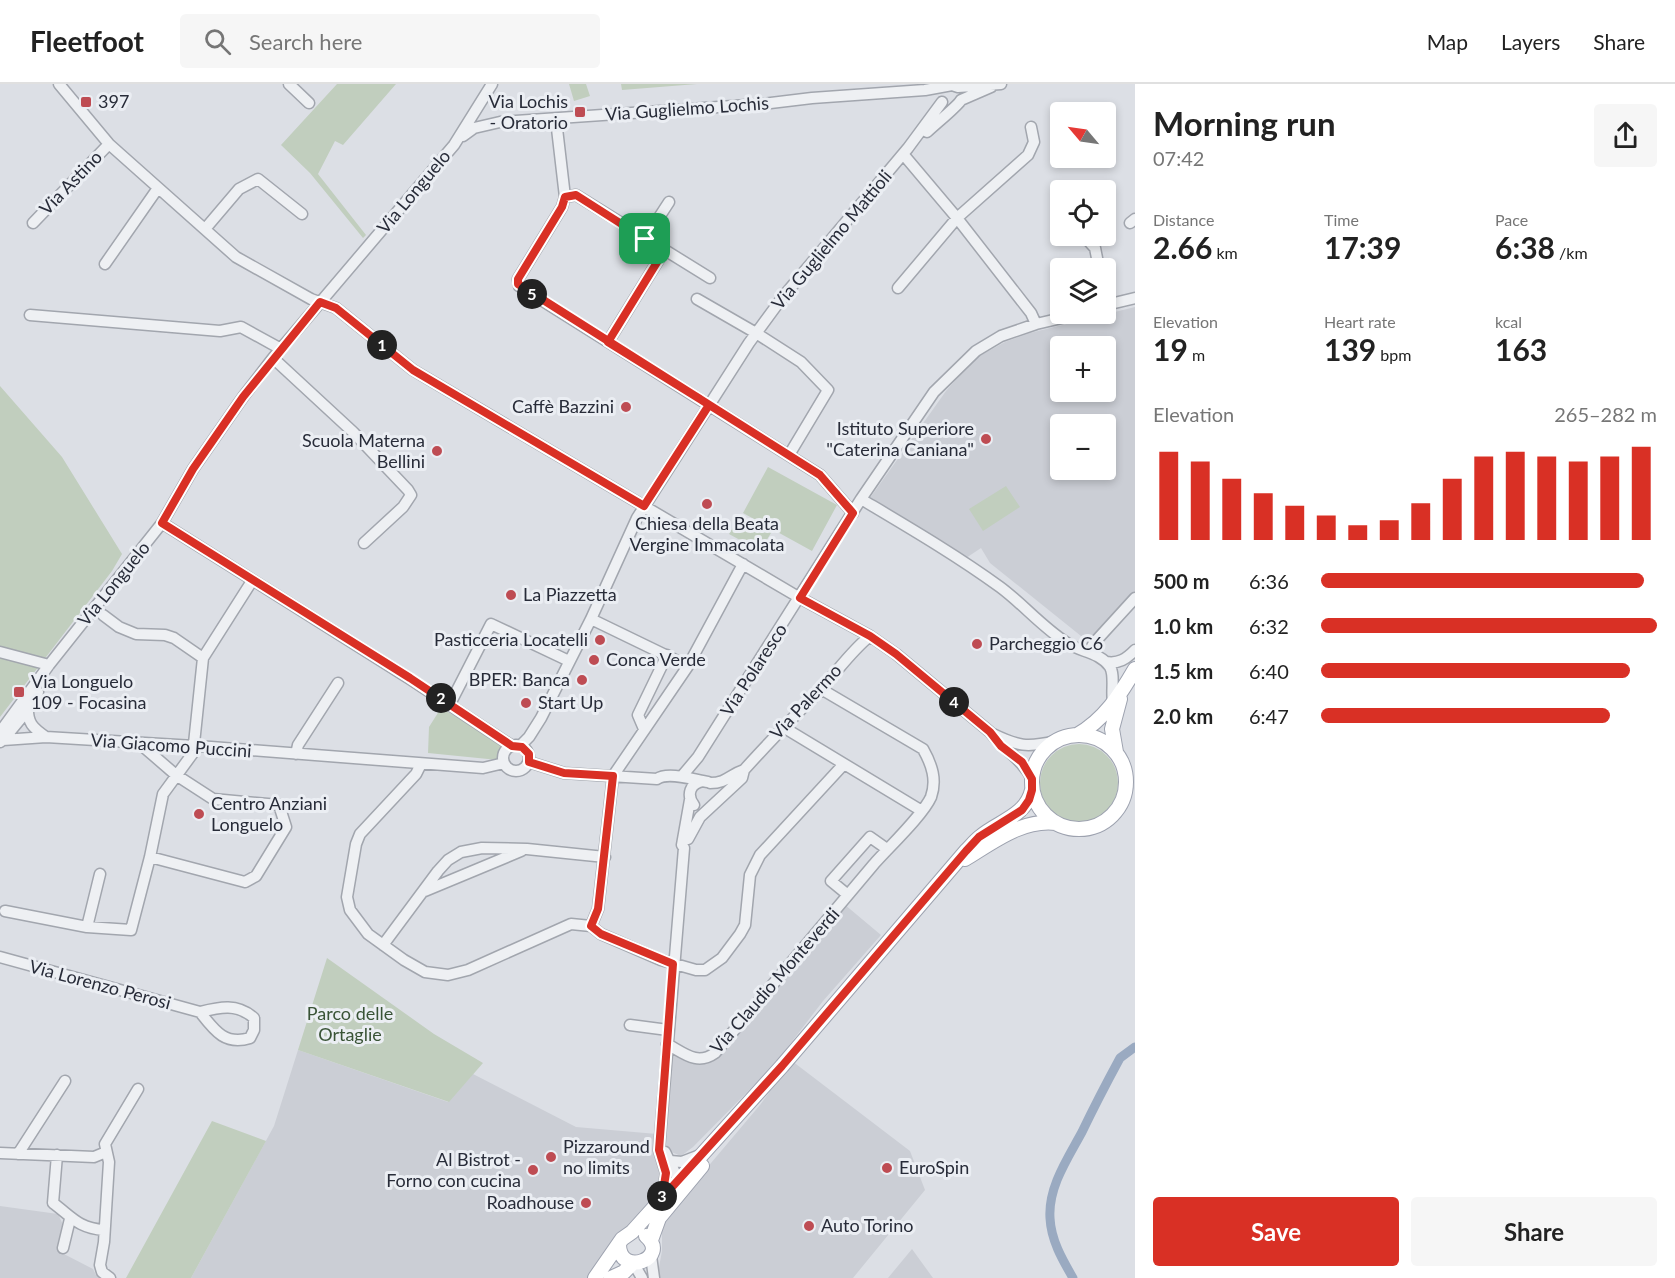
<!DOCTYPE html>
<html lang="en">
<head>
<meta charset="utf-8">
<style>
	:root { --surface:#fff; --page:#f6f6f6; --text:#222; --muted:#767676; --line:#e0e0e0; --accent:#d93025 }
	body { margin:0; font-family:Lato,sans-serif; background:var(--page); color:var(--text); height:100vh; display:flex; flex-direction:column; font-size:22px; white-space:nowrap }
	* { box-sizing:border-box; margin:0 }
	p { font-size:20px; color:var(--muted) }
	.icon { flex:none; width:33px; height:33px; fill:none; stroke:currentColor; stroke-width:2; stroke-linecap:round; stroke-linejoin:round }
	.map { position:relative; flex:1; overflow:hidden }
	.drawer { display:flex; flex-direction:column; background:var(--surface); width:540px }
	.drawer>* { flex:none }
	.needle { width:39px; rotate:299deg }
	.controls { position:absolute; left:1050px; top:18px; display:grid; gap:12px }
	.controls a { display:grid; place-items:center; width:66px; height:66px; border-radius:6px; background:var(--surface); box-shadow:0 3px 9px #0003; font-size:30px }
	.pin { position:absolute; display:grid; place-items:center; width:51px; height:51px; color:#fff; margin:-26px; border-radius:12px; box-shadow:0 3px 9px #0006 }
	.km { position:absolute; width:30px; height:30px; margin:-15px; border-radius:50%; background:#222; color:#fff; font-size:16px; line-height:30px; text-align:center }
	.round { display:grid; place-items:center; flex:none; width:63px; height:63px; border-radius:6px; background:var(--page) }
	.summary { display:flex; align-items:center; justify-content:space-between; height:102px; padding:0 18px }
	h1 { font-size:33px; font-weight:700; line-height:45px }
	.metrics { display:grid; grid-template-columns:repeat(3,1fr); gap:9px; height:102px; padding:6px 18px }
	.metrics div { display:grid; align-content:center }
	.metrics b { font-size:30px; font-weight:700 }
	.metrics small { font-size:16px; font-weight:400 }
	.metrics p { font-size:16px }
	.chart { height:168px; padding:12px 18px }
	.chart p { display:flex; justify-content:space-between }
	.chart svg { width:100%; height:108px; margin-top:6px; stroke:var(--accent); stroke-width:6 }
	.primary-button { display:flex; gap:12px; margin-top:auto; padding:12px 18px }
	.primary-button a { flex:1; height:69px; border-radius:6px; background:var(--accent); color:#fff; font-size:24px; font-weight:700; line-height:69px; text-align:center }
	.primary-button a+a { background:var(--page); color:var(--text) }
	ul { padding:0 18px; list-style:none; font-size:20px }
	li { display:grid; grid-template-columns:96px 72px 1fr; align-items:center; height:45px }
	li i { height:15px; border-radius:8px; background:var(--accent) }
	header { display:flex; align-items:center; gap:36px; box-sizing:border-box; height:84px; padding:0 30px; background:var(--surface); border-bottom:2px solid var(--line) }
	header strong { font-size:28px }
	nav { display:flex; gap:33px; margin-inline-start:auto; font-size:21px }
	.search { width:420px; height:54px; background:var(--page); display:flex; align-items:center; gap:15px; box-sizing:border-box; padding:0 21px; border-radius:6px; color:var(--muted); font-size:22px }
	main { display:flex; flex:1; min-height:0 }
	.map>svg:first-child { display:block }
	.built { fill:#cbced5; fill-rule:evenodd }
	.green { fill:#c1cebe }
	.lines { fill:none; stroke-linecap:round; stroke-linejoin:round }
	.canal { stroke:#9aaac1; stroke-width:9 }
	.minor-casing { stroke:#a2a6ae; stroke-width:13 }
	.major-casing { stroke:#9da2af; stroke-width:16 }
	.minor { stroke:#eef0f3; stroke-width:10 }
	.major { stroke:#fff; stroke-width:14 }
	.route-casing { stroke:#fff; stroke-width:12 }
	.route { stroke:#d93025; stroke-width:8 }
	.poi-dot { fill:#be4c53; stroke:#ebeef3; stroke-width:2 }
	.labels { text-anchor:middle; stroke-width:6; stroke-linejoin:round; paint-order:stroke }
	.poi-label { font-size:18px; fill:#282c39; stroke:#ebeef3; text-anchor:start }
	.street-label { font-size:18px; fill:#282c39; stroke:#ebeef3 }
	.park-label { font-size:18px; fill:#395336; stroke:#ebeef3 }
</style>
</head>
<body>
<header>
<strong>Fleetfoot</strong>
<div class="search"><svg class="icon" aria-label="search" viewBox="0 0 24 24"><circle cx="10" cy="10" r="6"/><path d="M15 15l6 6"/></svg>Search here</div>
<nav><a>Map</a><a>Layers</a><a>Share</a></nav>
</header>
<main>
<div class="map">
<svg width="1135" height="1194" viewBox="0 0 1135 1194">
	<rect width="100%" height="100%" fill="#dcdfe5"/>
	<path class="built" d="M1135,223V510L1092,553L1081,552L990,479L981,464L966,474L870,414L946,307L974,275L1005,258L1030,249ZM1060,262H1106V308H1060ZM1060,340H1106V386H1060Z
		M844,820L881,851L823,917L774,981L693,1063L681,1072L669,1067L663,1058L669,965L698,979H707L717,970Z
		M298,966L448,1018L473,990L576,1043L657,1050L662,1091L657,1114L591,1194H191L274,1042Z
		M792,977L910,1067L925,1106L853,1194H657L662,1167V1137L760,1021Z
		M0,1122L58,1130L65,1145L60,1168L93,1185L96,1191L102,1194H0Z
		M912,1165L933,1194H888Z"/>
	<path class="green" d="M337,0H396L343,61L335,57L318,90L366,151L363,154L310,89L281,61Z
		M569,0H586L590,12L574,17Z
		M621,0H697L622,6Z
		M0,302L62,373L122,470L112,487L0,633Z
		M768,383L837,421L812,467L743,429Z
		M1006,402L1020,423L983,447L969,425Z
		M740,432L771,449L760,467L729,450Z
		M441,624L504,661L498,669V676L428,669L429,643Z
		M1040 699a39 39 0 1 1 78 0a39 39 0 1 1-78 0Z
		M327,874L434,950L483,979L449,1018L298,966Z
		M212,1037L266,1057L191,1194H126Z"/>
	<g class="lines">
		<path class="canal" d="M1073,1194C1062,1175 1051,1156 1050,1134C1048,1103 1068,1074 1082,1048C1094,1023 1107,998 1120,974L1135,963"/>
		<g class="minor-casing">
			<path id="minor" d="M59,0L109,60L236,173L311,215L336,224L413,286L800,514L870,552L896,570L990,648C1004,666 1022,675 1032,695
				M289,0L309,19
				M556,36L565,113L562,123L518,195L519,202L820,391L853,429
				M927,48C934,41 958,22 961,16L991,3
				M463,52L474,44L500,38L762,20L812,14L925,6L952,1L958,3L1001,0
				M903,70L957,134L1031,229L1036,240
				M565,113L576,111L710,194
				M33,139L109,60
				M1130,139L1135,135
				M205,145L239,105L258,95L302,130
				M1084,152L1095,164L1099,184
				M645,155L669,118
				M105,180L158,104
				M898,204L957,134L1028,71L1034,58L1031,43
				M697,215L756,249L801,278L828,306L789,371
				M1106,221L1135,214
				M30,231L220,247L241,243L281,265
				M608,258L664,167
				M273,274L353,348L408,406L411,411L403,423L364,459
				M861,415C908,443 956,471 1000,503C1023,520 1042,543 1067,559C1080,568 1100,568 1110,583C1115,591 1111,608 1113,618
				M162,439L410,595L512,662
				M103,531L119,543L136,550L165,551L174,554L203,574
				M591,535L688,582
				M0,568L49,581
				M1089,568L1094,559L1135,514
				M1106,578C1119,580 1126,575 1135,566
				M450,620L491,540L569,577
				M28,622C27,639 33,644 46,653
				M783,643L922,727
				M644,645L638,631L667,571
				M0,648L49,581L162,439L193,385L243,313L273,274L454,61L492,0
				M993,650C1018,662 1027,664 1055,657
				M3,656L27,627L38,608
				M0,658L3,656L46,653L211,663L483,684L504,679
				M139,659L176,691L213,715L279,721L286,743L256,792L245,798L150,773
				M503 674a13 13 0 1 1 26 0a13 13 0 1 1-26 0Z
				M520,662L529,653L541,634L591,535L637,434L749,259L782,214L908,64L942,18
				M296,670L298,661L338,599
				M529,678L564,689L657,695C668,687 695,696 708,698
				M421,680L416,690L360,750L356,760L347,813L350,826L368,850L404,876L425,888L448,891L468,886L571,840L591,842L601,850L661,876L696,886H705L722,874L740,850L745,841L750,791L760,771L843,681
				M682,692L698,673L861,415L934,308L976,267L1001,252L1036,240L1079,230
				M710,699C727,699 729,691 744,686
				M694,721C686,711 690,699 703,697
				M688,755L700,733L742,694L744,686C768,659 794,633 820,606C837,588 851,567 870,552
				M425,807L521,767
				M848,811L831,797L870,753L887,765
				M5,827L87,843L131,846L150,773L163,710L193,669L203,574L252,497
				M591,842L598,825L613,692L688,582L743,480
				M87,843L100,790
				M383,861L438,787L448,776L461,768L482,764L527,765L605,773
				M0,873L200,928C220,923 237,919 254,934V946L250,954C225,962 214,946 200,928
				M630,941L668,946
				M667,960C684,969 697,982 715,969C768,906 821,843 874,780C889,763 923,731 931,713C937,696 932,681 923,665L821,605
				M665,1068L678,1095V1103
				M0,1069L94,1073L106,1068
				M18,1070L65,997
				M57,1071L53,1119C72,1133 78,1144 104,1146
				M670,1077L682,1078L700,1071
				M662,1114L666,1089L659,1066L684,764L682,761L690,716
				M63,1164L70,1135
				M651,1172L654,1194
				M635,1182L642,1194
				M110,1194L102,1188L100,1181L104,1158L109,1078L105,1060L138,1005"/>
		</g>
		<g class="major-casing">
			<path id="major" d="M1032 698a47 47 0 1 1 94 0a47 47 0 1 1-94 0Z
				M1077,651C1104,636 1120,611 1135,585
				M1116,668L1112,645L1120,615
				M965,775C993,758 1022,735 1056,739
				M651,1156L659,1134L702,1082
				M619,1161C620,1194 671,1174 646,1152
				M595,1194L622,1155L632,1148L782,982L966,767C971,762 975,757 980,753C999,737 1026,732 1032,706
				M611,1194L624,1188L631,1181"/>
		</g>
		<use href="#minor" class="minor"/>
		<use href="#major" class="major"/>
	</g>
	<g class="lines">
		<g class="route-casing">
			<path id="route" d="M645,155L664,167L608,258L700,315L709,321L644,422L413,286L336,224L320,218L243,313L193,385L162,439L410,594L512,662L522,663L529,670V678L564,689L613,692L598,825L591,842L601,850L673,880L659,1066L666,1089L662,1114L782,982L966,767L979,753L1022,726L1029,716L1032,706V695L1022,678L1001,662L990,648L896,570L870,552L800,514L853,429L820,391L518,200V195L562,123L565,113L576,111L645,155"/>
		</g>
		<use href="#route" class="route"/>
	</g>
	<g class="poi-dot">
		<rect x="80" y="12" width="12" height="12" rx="3"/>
		<rect x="574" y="22" width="12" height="12" rx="3"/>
		<circle cx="626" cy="323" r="6"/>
		<circle cx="986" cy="355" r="6"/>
		<circle cx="437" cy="367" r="6"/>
		<circle cx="707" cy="420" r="6"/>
		<circle cx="511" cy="511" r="6"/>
		<circle cx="600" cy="556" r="6"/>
		<circle cx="977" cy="560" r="6"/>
		<circle cx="594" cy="576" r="6"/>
		<circle cx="582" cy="596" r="6"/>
		<rect x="13" y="602" width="12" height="12" rx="3"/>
		<circle cx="526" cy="619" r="6"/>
		<circle cx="199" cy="730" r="6"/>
		<circle cx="551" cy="1073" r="6"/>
		<circle cx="887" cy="1084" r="6"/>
		<circle cx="533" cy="1086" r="6"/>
		<circle cx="586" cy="1119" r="6"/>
		<circle cx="809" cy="1142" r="6"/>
	</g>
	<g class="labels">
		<g class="poi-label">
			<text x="98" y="24">397</text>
			<text x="568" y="24" text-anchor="end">Via Lochis<tspan x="568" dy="21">- Oratorio</tspan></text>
			<text x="614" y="329" text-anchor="end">Caffè Bazzini</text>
			<text x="974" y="351" text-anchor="end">Istituto Superiore<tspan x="974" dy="21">"Caterina Caniana"</tspan></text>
			<text x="425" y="363" text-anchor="end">Scuola Materna<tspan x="425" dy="21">Bellini</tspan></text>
			<text x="707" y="446" text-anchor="middle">Chiesa della Beata<tspan x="707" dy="21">Vergine Immacolata</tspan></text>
			<text x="523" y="517">La Piazzetta</text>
			<text x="588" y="562" text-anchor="end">Pasticceria Locatelli</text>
			<text x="989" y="566">Parcheggio C6</text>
			<text x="606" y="582">Conca Verde</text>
			<text x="570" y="602" text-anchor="end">BPER: Banca</text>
			<text x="31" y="604">Via Longuelo<tspan x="31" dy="21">109 - Focasina</tspan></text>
			<text x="538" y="625">Start Up</text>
			<text x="211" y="726">Centro Anziani<tspan x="211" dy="21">Longuelo</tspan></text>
			<text x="563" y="1069">Pizzaround<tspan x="563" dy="21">no limits</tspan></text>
			<text x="521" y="1082" text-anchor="end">Al Bistrot -<tspan x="521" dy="21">Forno con cucina</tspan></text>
			<text x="899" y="1090">EuroSpin</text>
			<text x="574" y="1125" text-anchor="end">Roadhouse</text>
			<text x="821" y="1148">Auto Torino</text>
		</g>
		<g class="street-label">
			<text transform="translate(687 25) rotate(-4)" y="6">Via Guglielmo Lochis</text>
			<text transform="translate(71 99) rotate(-46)" y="6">Via Astino</text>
			<text transform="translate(414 108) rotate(-50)" y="6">Via Longuelo</text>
			<text transform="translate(832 156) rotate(-50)" y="6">Via Guglielmo Mattioli</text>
			<text transform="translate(114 500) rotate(-51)" y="6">Via Longuelo</text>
			<text transform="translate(754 586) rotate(-57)" y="6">Via Polaresco</text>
			<text transform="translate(806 618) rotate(-47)" y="6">Via Palermo</text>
			<text transform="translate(171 662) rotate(4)" y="6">Via Giacomo Puccini</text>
			<text transform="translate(775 897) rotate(-49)" y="6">Via Claudio Monteverdi</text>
			<text transform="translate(100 901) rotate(15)" y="6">Via Lorenzo Perosi</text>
		</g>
		<g class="park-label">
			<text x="350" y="936">Parco delle<tspan x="350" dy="21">Ortaglie</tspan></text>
		</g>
	</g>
</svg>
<div class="controls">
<a><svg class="needle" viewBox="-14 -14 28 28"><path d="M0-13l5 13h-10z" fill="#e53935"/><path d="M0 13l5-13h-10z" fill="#767676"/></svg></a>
<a><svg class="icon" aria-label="locate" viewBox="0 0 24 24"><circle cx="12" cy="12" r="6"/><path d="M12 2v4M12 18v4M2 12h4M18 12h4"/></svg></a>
<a><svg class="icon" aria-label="layers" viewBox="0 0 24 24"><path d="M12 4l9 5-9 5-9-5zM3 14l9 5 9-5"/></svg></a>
<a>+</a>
<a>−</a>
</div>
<div class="pin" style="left:645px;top:155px;background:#1e9e55"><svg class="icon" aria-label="arrive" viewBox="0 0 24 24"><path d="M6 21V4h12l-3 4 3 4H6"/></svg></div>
<b class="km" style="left:382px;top:261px">1</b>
<b class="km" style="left:441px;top:614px">2</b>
<b class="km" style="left:662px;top:1112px">3</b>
<b class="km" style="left:954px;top:618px">4</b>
<b class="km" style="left:532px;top:210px">5</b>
</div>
<section class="drawer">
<div class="summary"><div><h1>Morning run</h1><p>07:42</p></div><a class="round"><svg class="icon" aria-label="share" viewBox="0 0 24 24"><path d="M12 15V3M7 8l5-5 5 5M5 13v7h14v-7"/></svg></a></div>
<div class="metrics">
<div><p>Distance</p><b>2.66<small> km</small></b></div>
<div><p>Time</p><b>17:39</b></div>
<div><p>Pace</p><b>6:38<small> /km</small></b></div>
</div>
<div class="metrics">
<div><p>Elevation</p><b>19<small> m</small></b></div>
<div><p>Heart rate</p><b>139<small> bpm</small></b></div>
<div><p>kcal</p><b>163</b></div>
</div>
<div class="chart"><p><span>Elevation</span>265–282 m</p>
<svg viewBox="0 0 160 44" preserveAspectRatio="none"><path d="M5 44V8M15 44V12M25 44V19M35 44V25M45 44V30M55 44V34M65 44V38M75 44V36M85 44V29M95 44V19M105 44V10M115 44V8M125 44V10M135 44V12M145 44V10M155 44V6"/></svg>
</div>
<ul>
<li><b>500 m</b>6:36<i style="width:96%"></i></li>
<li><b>1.0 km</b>6:32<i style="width:100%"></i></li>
<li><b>1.5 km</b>6:40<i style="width:92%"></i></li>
<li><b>2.0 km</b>6:47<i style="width:86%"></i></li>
</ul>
<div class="primary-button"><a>Save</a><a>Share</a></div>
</section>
</main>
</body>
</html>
